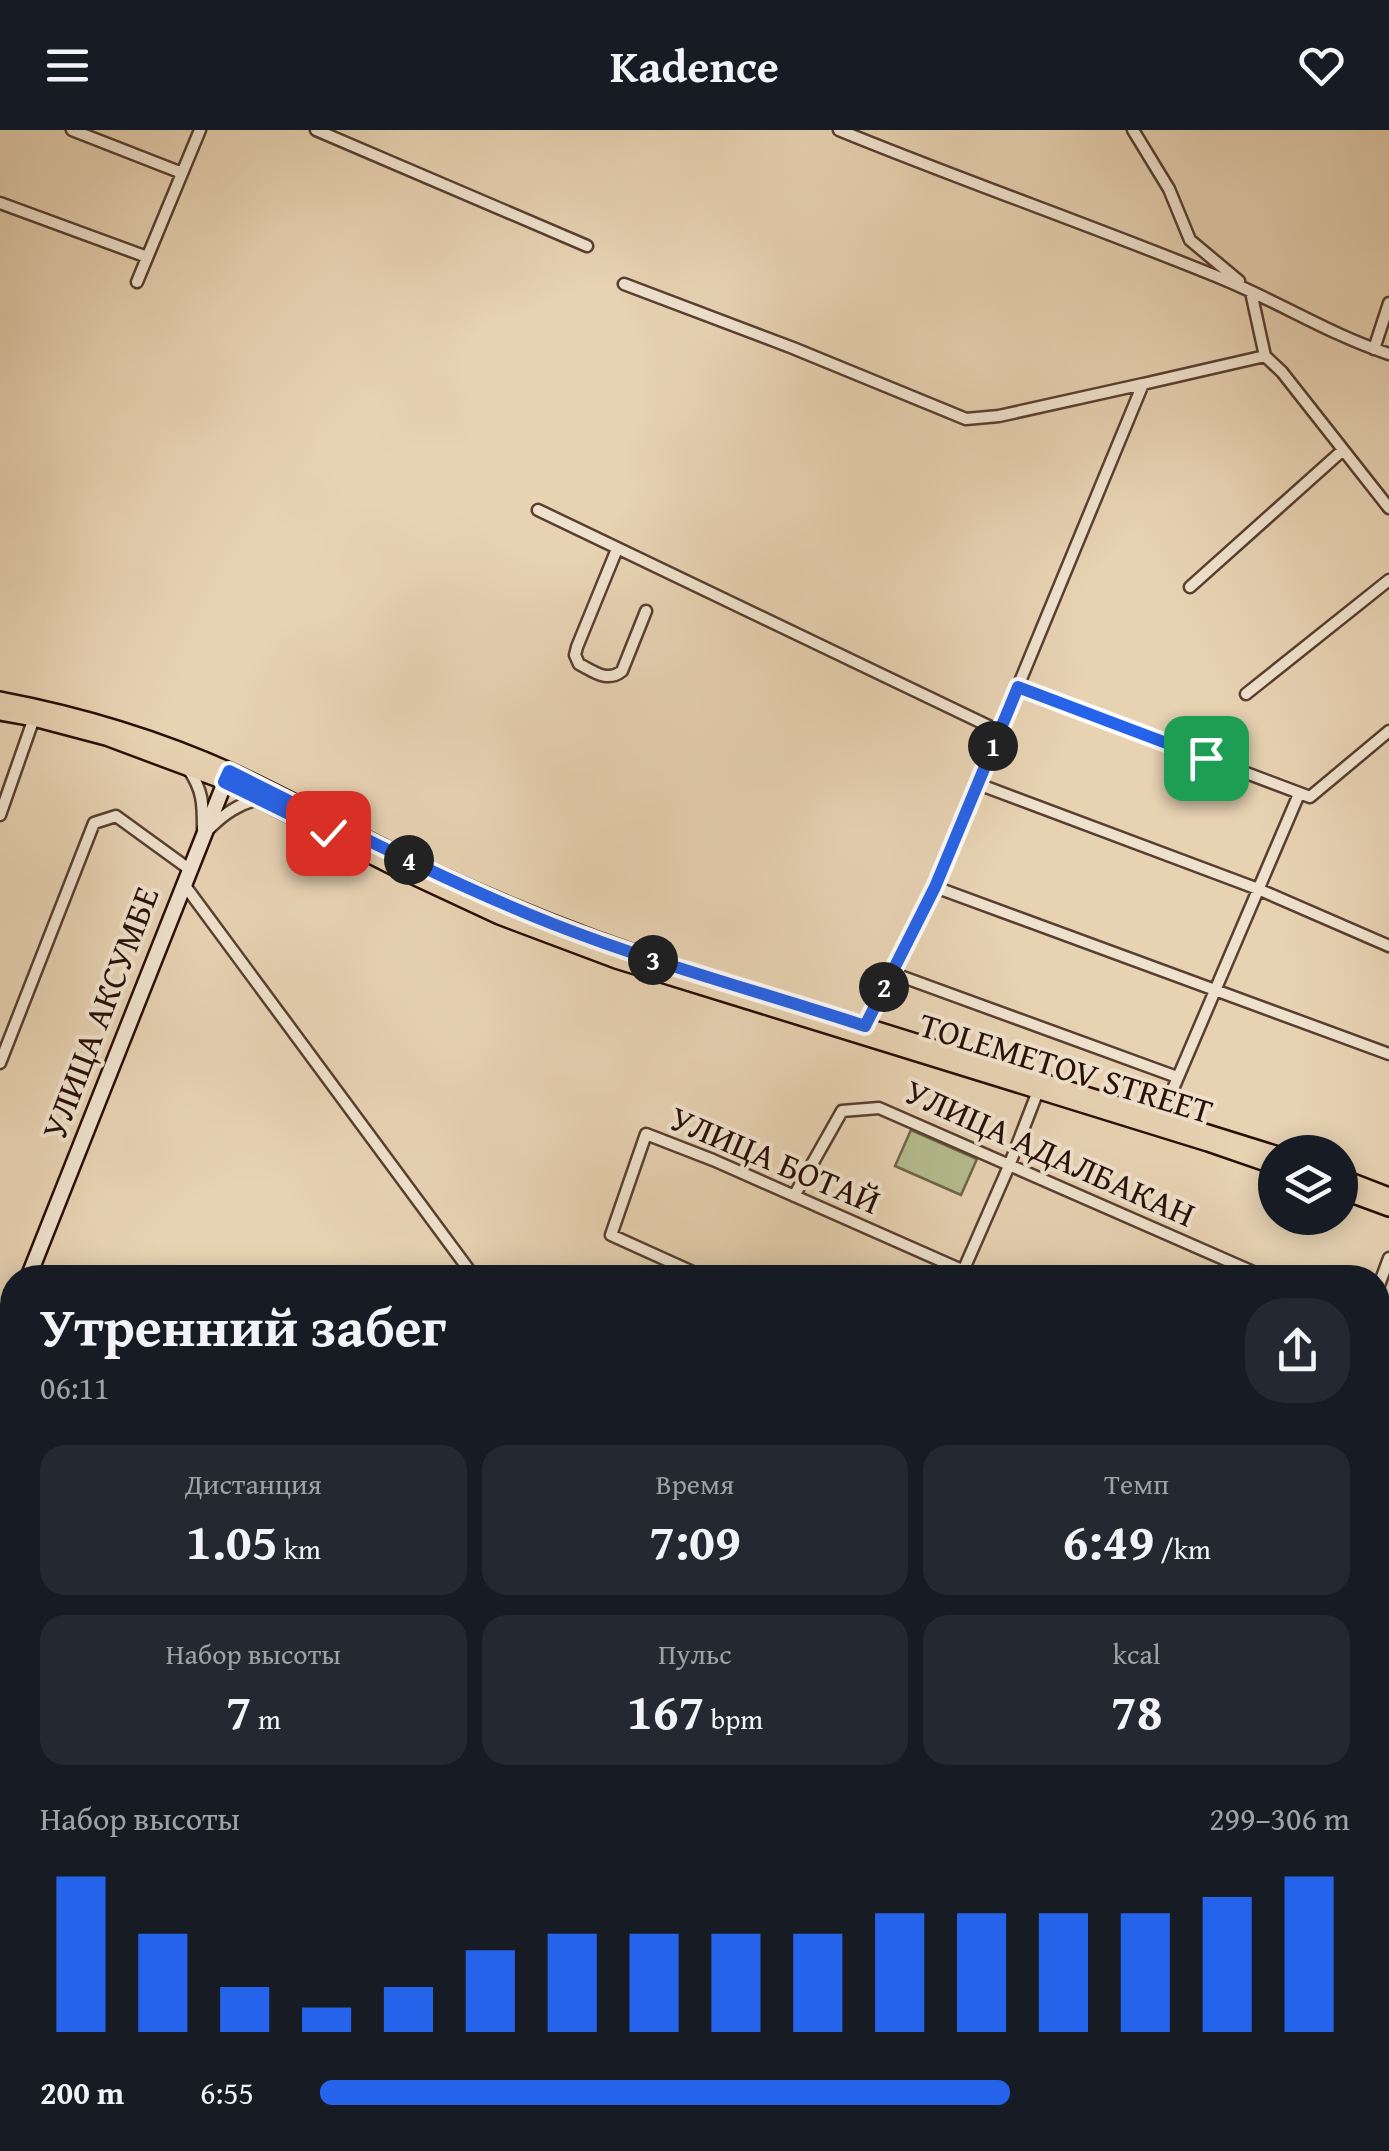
<!DOCTYPE html>
<html lang="ru">
<head>
<meta charset="utf-8">
<style>
	:root { --surface:#171b24; --page:#242831; --text:#f1f3f6; --muted:#9ea1a6; --accent:#2563eb }
	body { margin:0; font-family:"Gentium Book Plus",serif; background:var(--page); color:var(--text); height:100vh; display:flex; flex-direction:column; font-size:38px; white-space:nowrap }
	* { box-sizing:border-box; margin:0 }
	p { font-size:32px; color:var(--muted) }
	.icon { flex:none; width:55px; height:55px; fill:none; stroke:currentColor; stroke-width:2; stroke-linecap:round; stroke-linejoin:round }
	.map { position:relative; flex:1; overflow:hidden }
	.drawer { position:absolute; left:0px; top:1135px; width:1390px; height:888px; display:flex; flex-direction:column; background:var(--surface); border-radius:40px 40px 0 0; box-shadow:0 5px 25px #0003 }
	.drawer>* { flex:none }
	.buttons { position:absolute; left:1258px; top:1005px; display:grid; gap:20px }
	.buttons a { display:grid; place-items:center; width:100px; height:100px; border-radius:50%; background:var(--surface); box-shadow:0 5px 25px #0003; font-size:50px }
	.pin { position:absolute; display:grid; place-items:center; width:85px; height:85px; color:#fff; margin:-42px; border-radius:20px; box-shadow:0 5px 15px #0006 }
	.km { position:absolute; width:50px; height:50px; margin:-25px; border-radius:50%; background:#222; color:#fff; font-size:28px; line-height:50px; text-align:center }
	.round { display:grid; place-items:center; flex:none; width:105px; height:105px; border-radius:40px; background:var(--page) }
	.summary { display:flex; align-items:center; justify-content:space-between; height:170px; padding:0 40px }
	h1 { font-size:55px; font-weight:700; line-height:75px }
	.metrics { display:grid; grid-template-columns:repeat(3,1fr); gap:15px; height:170px; padding:10px 40px }
	.metrics div { display:grid; align-content:center; border-radius:25px; background:var(--page); text-align:center }
	.metrics b { font-size:50px; font-weight:700 }
	.metrics small { font-size:28px; font-weight:400 }
	.metrics p { font-size:28px }
	.chart { height:280px; padding:20px 40px }
	.chart p { display:flex; justify-content:space-between }
	.chart svg { width:100%; height:180px; margin-top:10px; stroke:var(--accent); stroke-width:6 }
	ul { padding:0 40px; list-style:none; font-size:32px }
	li { display:grid; grid-template-columns:160px 120px 1fr; align-items:center; height:75px }
	li i { height:25px; border-radius:12px; background:var(--accent) }
	header { display:flex; justify-content:space-between; align-items:center; height:130px; padding:0 40px; background:var(--surface); font-size:45px; font-weight:700 }
	.map>svg:first-child { display:block }
	.green { fill:#b4bc8d; stroke:#6e654a; stroke-width:2.5 }
	.lines { fill:none; stroke-linecap:round; stroke-linejoin:round }
	.street-casing { stroke:#583f31; stroke-width:15 }
	.secondary-casing { stroke:#280e06; stroke-width:19 }
	.primary-casing { stroke:#280e06; stroke-width:20 }
	.street { stroke:#efe2cd; stroke-width:10 }
	.secondary { stroke:#efe2cd; stroke-width:14 }
	.primary { stroke:#e7d2b2; stroke-width:15 }
	.route-casing { stroke:#fff; stroke-width:20 }
	.route { stroke:#2563eb; stroke-width:12 }
	.labels { text-anchor:middle; stroke-width:8; stroke-linejoin:round; paint-order:stroke }
	.street-label { font-size:35px; fill:#280e06; stroke:#efe2cd }
</style>
</head>
<body>
<header><svg class="icon" aria-label="menu" viewBox="0 0 24 24"><path d="M4 6h16M4 12h16M4 18h16"/></svg>Kadence<svg class="icon" aria-label="heart" viewBox="0 0 24 24"><path d="M12 20l-8-8c-3-5 5-10 8-4 3-6 11-1 8 4z"/></svg></header>
<div class="map">
<svg width="1389" height="2021" viewBox="0 0 1389 2021">
	<rect width="100%" height="100%" fill="#e7d2b2"/>
	<filter id="stains"><feTurbulence type="fractalNoise" baseFrequency=".002" numOctaves="4"/><feColorMatrix values="0 0 0 0 .2 0 0 0 0 .09 0 0 0 0 .02 0 0 0 .5 -.17"/></filter>
	<radialGradient id="worn" r=".72"><stop offset=".6" stop-color="#630" stop-opacity="0"/><stop offset="1" stop-color="#630" stop-opacity=".3"/></radialGradient>
	<path class="green" d="M911,1000L977,1029L961,1065L895,1036Z"/>
	<g class="lines">
		<g class="street-casing">
			<path id="street" d="M72,0L182,43
				M316,0L587,116
				M839,0C966,52 1096,97 1223,149C1279,172 1331,205 1389,224
				M1133,0L1169,59L1190,110L1239,151
				M0,73L147,127
				M137,152L200,0
				M624,154L793,218L966,289L999,286L1143,254
				M1251,162L1265,226L1282,242L1389,378
				M1374,219L1389,173
				M538,380L999,601
				M617,419L577,517L575,525L579,534C593,541 607,553 622,541L646,481
				M1190,457L1343,320
				M1018,557L1310,667L1389,601
				M1246,564L1389,450
				M189,640C203,661 203,674 203,699
				M978,654L1258,759L1389,816
				M0,685L34,588
				M210,698C225,683 239,674 259,669
				M183,753L475,1148
				M935,757L1389,924
				M892,843L1177,947
				M865,896L935,757L1143,254L1265,226
				M0,933L94,693L116,686L189,739
				M1161,987L1299,664
				M794,1066L842,981L879,978L1267,1148
				M706,1148L611,1105L646,1004L713,1030L980,1148
				M960,1148L1009,1036L1038,961
				M1378,1158L1389,1128
				M1378,1196L1389,1201
				M1378,1324L1389,1329
				M1378,1446L1389,1451
				M1378,1579L1389,1584
				M1378,1709L1389,1713
				M1378,1826L1389,1831
				M0,1865L12,1867
				M1378,1985L1389,1960
				M333,2010L436,2017
				M630,2010L631,2021
				M1014,2010L1015,2021
				M1048,2010L1061,2021
				M1129,2010L1219,2016L1229,2021
				M522,2016L591,2010
				M57,2021L59,2010
				M184,2021L186,2010
				M1362,2021L1367,2010"/>
		</g>
		<g class="secondary-casing">
			<path id="secondary" d="M28,1148L229,642
				M0,1219L12,1188"/>
		</g>
		<g class="primary-casing">
			<path id="primary" d="M0,570C79,585 159,609 232,642C298,673 363,709 429,740C512,779 597,812 684,840
				M0,582L34,588L106,607L224,651L396,738L499,786L616,830L1208,1013L1275,1036
				M768,866L1275,1024
				M1340,1047L1389,1066
				M1340,1060L1389,1078"/>
		</g>
		<use href="#street" class="street"/>
		<use href="#secondary" class="secondary"/>
		<use href="#primary" class="primary"/>
	</g>
	<g class="lines">
		<g class="route-casing">
			<path id="route" d="M328,703L224,652L229,641C336,694 442,750 553,794C655,834 761,862 865,896L935,757L1018,557L1206,628"/>
		</g>
		<use href="#route" class="route"/>
	</g>
	<g class="labels">
		<g class="street-label">
			<text transform="translate(100 883) rotate(-69)" y="12">УЛИЦА АКСУМБЕ</text>
			<text transform="translate(1066 938) rotate(17)" y="12">TOLEMETOV STREET</text>
			<text transform="translate(1050 1023) rotate(24)" y="12">УЛИЦА АДАЛБАКАН</text>
			<text transform="translate(775 1030) rotate(23)" y="12">УЛИЦА БОТАЙ</text>
		</g>
	</g>
	<rect width="100%" height="100%" filter="url(#stains)"/>
	<rect width="100%" height="100%" fill="url(#worn)"/>
</svg>
<div class="buttons">
<a><svg class="icon" aria-label="layers" viewBox="0 0 24 24"><path d="M12 4l9 5-9 5-9-5zM3 14l9 5 9-5"/></svg></a>
</div>
<div class="pin" style="left:1206px;top:628px;background:#1e9e55"><svg class="icon" aria-label="arrive" viewBox="0 0 24 24"><path d="M6 21V4h12l-3 4 3 4H6"/></svg></div>
<div class="pin" style="left:328px;top:703px;background:#d93025"><svg class="icon" aria-label="check" viewBox="0 0 24 24"><path d="M5 12l5 5 9-10"/></svg></div>
<b class="km" style="left:993px;top:616px">1</b>
<b class="km" style="left:884px;top:857px">2</b>
<b class="km" style="left:653px;top:830px">3</b>
<b class="km" style="left:409px;top:730px">4</b>
<section class="drawer">
<div class="summary"><div><h1>Утренний забег</h1><p>06:11</p></div><a class="round"><svg class="icon" aria-label="share" viewBox="0 0 24 24"><path d="M12 15V3M7 8l5-5 5 5M5 13v7h14v-7"/></svg></a></div>
<div class="metrics">
<div><p>Дистанция</p><b>1.05<small> km</small></b></div>
<div><p>Время</p><b>7:09</b></div>
<div><p>Темп</p><b>6:49<small> /km</small></b></div>
</div>
<div class="metrics">
<div><p>Набор высоты</p><b>7<small> m</small></b></div>
<div><p>Пульс</p><b>167<small> bpm</small></b></div>
<div><p>kcal</p><b>78</b></div>
</div>
<div class="chart"><p><span>Набор высоты</span>299–306 m</p>
<svg viewBox="0 0 160 44" preserveAspectRatio="none"><path d="M5 44V6M15 44V20M25 44V33M35 44V38M45 44V33M55 44V24M65 44V20M75 44V20M85 44V20M95 44V20M105 44V15M115 44V15M125 44V15M135 44V15M145 44V11M155 44V6"/></svg>
</div>
<ul>
<li><b>200 m</b>6:55<i style="width:67%"></i></li>
</ul>
</section>
</div>
</body>
</html>
